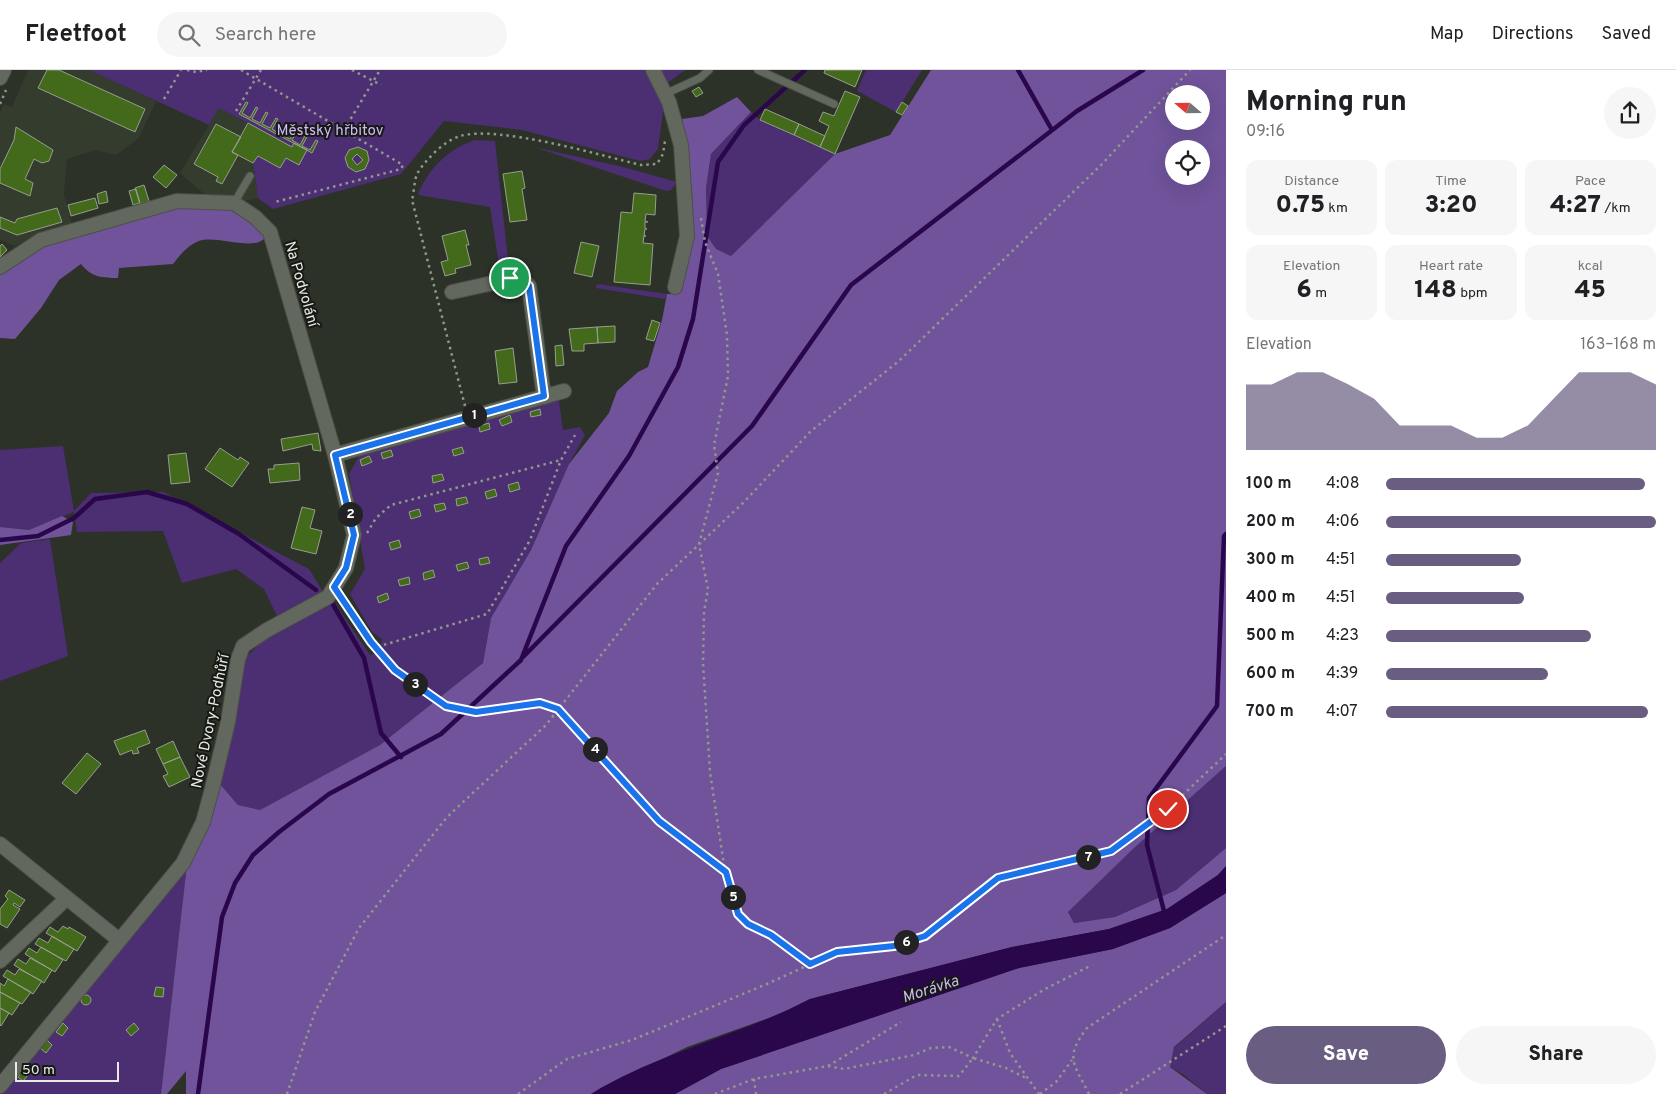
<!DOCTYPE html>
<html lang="en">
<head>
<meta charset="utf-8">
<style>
	:root { --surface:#fff; --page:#f6f6f6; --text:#202124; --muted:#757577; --line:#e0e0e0; --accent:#695d81 }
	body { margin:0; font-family:Overpass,sans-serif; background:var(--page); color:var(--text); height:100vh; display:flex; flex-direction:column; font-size:19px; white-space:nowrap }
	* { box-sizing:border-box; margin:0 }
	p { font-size:16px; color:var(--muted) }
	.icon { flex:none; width:28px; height:28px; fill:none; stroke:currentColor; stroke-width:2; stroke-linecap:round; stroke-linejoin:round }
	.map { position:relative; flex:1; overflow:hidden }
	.sheet { display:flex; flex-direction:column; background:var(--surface); width:450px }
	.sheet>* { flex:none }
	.needle { width:32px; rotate:290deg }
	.controls { position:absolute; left:1165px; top:15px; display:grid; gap:10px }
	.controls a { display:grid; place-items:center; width:45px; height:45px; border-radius:50%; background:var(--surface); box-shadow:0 5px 20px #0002; font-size:25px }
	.scale { position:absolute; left:15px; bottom:12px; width:104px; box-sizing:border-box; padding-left:5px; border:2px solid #e7ebe4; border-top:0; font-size:14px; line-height:18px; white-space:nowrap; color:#e7ebe4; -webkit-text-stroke:4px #161914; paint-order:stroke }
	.pin { position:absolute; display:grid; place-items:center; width:42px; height:42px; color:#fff; margin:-21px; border:2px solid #fff; border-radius:50%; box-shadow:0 1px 5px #0007 }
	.km { position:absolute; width:25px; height:25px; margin:-12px; border-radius:50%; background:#222; color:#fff; font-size:14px; line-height:25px; text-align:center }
	.round { display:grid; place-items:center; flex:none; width:52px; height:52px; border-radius:26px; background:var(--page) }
	.head { display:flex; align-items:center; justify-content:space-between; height:85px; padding:0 20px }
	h1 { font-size:28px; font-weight:800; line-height:38px }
	.stats { display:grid; grid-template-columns:repeat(3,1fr); gap:8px; height:85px; padding:5px 20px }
	.stats div { display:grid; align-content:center; border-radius:12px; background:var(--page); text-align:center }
	.stats b { font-size:25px; font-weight:800 }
	.stats small { font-size:14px; font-weight:400 }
	.stats p { font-size:14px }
	.chart { height:140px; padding:10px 20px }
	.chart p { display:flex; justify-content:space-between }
	.chart svg { width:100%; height:90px; margin-top:5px; fill:var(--accent); opacity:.7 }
	.primary-button { display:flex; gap:10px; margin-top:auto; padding:10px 20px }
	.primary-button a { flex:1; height:58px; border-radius:30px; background:var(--accent); color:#fff; font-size:20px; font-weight:800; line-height:58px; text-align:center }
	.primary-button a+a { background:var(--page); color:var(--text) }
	ul { padding:0 20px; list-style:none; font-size:16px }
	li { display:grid; grid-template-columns:80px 60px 1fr; align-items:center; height:38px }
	li i { height:12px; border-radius:6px; background:var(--accent) }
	header { display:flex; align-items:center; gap:30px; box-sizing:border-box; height:70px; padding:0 25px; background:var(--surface); border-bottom:1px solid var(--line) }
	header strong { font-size:24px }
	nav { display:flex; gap:28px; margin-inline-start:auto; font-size:18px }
	.search { width:350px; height:45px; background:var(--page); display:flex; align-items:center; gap:12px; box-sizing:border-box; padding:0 18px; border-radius:28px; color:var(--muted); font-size:19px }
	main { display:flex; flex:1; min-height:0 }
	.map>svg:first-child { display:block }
	.built { fill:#333c2d }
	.green { fill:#4c2e72 }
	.forest { fill:#70539b; fill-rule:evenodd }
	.water { fill:#2a074b }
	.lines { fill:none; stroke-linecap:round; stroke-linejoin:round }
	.stream { stroke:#2a074b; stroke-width:4.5 }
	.building { fill:#43691b; stroke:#979e92; fill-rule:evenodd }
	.service-casing { stroke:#4c5048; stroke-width:9 }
	.minor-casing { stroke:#4c5048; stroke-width:16 }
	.secondary-casing { stroke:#4c5048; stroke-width:16 }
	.path { stroke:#92978e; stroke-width:2.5; stroke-dasharray:2.5 4; stroke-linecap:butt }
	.service { stroke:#62685e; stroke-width:7 }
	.minor { stroke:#62685e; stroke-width:14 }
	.secondary { stroke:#62685e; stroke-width:14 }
	.route-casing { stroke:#fff; stroke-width:10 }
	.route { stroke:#1a73e8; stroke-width:6 }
	.labels { text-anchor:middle; stroke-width:4; stroke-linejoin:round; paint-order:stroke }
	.park-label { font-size:15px; fill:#cfb9f5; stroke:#161914 }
	.street-label { font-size:15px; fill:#e7ebe4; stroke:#161914 }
	.water-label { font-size:16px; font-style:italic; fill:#cdb7f3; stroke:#161914 }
</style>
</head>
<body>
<header>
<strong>Fleetfoot</strong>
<div class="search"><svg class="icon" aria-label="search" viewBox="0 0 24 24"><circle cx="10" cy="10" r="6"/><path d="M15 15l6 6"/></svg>Search here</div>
<nav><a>Map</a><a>Directions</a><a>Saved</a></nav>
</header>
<main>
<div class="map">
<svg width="1226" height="1024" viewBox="0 0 1226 1024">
	<rect width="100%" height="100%" fill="#2c3228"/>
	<path class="built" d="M28,0H89L156,31L139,68L116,85L95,80L67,89L64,124L72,155L34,166L15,176L0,170V42L4,34L12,37Z
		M219,38L270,65L253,93L258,128L240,132L209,128L180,103Z"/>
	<path class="green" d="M89,0H647L664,34L658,79L650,89L640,91L522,60L444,51L401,104L273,139L258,128L253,93L270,65L219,38L209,55Z
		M657,0H685L665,15Z
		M866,0H922L896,42L857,21Z
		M751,42L761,51L835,84L731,186L716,179L707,166L706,118L711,84Z
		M475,70L495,71L509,199L500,201L490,137L418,125C427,100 449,78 475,70Z
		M534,77L623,97L677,112L671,120L666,121Z
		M597,214L667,224L665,229L596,218Z
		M558,324L563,360L580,357L585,365L569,394L531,480L491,548L483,593L380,675L260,740L238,735L219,713L242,596L248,585L267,567L333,530L370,585L383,581L380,576L382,569L372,562L350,524L365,499L349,404L362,381Z
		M63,376L74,441L91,423L163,422L309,499L325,525L279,550L264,519L236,499L182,513L163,461L77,462L74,442L29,460L0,457V380Z
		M50,469L68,586L0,611V493L21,473Z
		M1226,696V778L1176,820L1115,847L1074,853L1068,841L1134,778Z
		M187,794L161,1024H0V1022Z
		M1226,932V1024H1207L1184,1005L1170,997L1174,978Z"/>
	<path class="forest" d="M931,0H1226V696L1134,778L1068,842L1074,853L1115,847L1176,820L1226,778V796L1218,805L1167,839L1109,859L1012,877L810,929L780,944L687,977L591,1024H186V1001L167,1024H161L187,794L219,713L238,735L260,740L380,675L483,593L491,548L531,480L569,394L609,343L617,321L638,302L648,297L662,250L667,224H678L693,171L692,121L682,49L703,46L737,27L751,42L711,84L706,118L707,166L716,179L731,186L835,84L890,65ZM1174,24H1201V51H1174ZM1174,79H1201V106H1174Z
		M169,137L239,139L264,165V169C251,181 216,165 199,171C188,175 180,185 173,194L119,198L118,208C102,208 91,207 81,194L59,210L41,238L15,269L0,268V202L46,172L144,148Z
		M62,446L73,452L71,465L0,475V457L29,460Z
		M1226,823V932L1174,977L1170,997L1207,1024H675L721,999L1019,898L1113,879L1170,858Z"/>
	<path class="water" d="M1226,796V823L1170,858L1113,879L1019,898L721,999L675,1024H591C660,982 739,966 810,929L1012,877L1109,859L1167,839L1218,805Z"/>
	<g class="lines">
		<path class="stream" d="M1018,0L1052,60
			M0,470L38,466L74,448L95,429L147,422L187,434L239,464L316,520
			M331,531L364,588L381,663L401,687
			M523,587L752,356L851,215L1077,41L1143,0
			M1165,845L1147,775L1149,728L1217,636L1224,466L1226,464
			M198,1024L222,847L235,813L253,785L279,762L329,724L441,664L521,590L566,476L629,386L678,297L693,249L718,92L744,55L805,0"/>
	</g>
	<path class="building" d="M47,0H59L145,39L135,62L38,18Z
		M825,0H862L855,17L824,3Z
		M699,17L703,23L696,27L692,21Z
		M845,21L860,27L835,84L820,77L829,56L819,51L823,42L834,46Z
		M246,32L248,33L242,43L250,48L256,37L258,38L252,49L260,53L266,42L268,43L262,54L270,58L276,48L278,49L272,59L280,64L286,53L288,54L282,65L290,69L296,59L298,60L292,70L300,75L306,64L308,65L302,76L310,80L316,70L318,71L312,83L239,44Z
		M902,32L908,36L902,45L896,42Z
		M765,39L799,54L794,65L760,50Z
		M248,53L292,77L294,73L307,80L299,95L286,88L280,98L258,86L253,93L232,82Z
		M216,54L241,67L232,82L238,85L222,114L216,111L218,107L194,94Z
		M799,54L825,66L820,77L794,65Z
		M16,57L53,80L49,91L42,93L34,89L25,109L33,113L30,126L0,113V99L14,70Z
		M358,77L367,81L369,90L365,99L356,102L348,97L345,88L349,80ZM357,84L363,90L357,95L352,89Z
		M164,95L177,105L166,118L153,107Z
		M522,101L525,118L522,119L527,150L510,152L503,104Z
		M144,115L149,131L140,134L135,118Z
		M136,119L140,133L133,135L129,121Z
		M106,121L108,132L99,134L97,124Z
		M634,123L656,125L655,145L646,144L645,151L648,152H645V158L647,159H645L644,166H646H644L643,173L653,174L650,215L614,212L621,142L632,143Z
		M95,128L98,138L71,146L68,135Z
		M57,138L62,152L17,165L0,158V147L15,153L17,149Z
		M465,160L469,175H466L471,195L455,199L456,203L445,206L441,192L448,190L442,166Z
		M581,172L599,176L592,207L574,203Z
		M2,174L7,180L0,187V176Z
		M652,250L660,253L654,271L646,269Z
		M615,256V272L598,273L597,257Z
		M597,257L598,273L584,274V281H572L569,259Z
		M562,275L564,295L556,296L555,276Z
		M513,278L517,312L499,314L495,281Z
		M540,339L541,345L531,347L530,342Z
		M510,345L512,352L502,356L499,350Z
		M489,353L490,359L480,362L479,356Z
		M318,363L321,381L313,380L312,374L283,381L281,369Z
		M462,377L464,383L454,386L452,380Z
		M220,378L238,390L240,387L249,393L232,417L205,399Z
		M391,380L393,386L383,389L381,383Z
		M186,383L190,412L171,414L168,385Z
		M369,386L372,392L362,396L360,390Z
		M299,393L300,410L270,413L268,399H274V395Z
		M442,404L444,410L433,413L432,406Z
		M518,412L520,419L510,422L508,415Z
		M495,419L497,426L487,429L485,422Z
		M466,427L468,433L457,436L456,429Z
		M444,433L446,439L436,442L434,435Z
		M302,437L315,440L310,458L322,461L316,484L291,478Z
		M419,439L421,446L411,449L409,442Z
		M399,470L401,477L391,480L389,473Z
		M488,487L490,493L480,495L479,489Z
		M467,492L469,498L458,501L456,495Z
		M433,500L435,507L424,510L423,503Z
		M409,507L410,514L400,516L398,510Z
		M387,523L389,529L379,533L377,527Z
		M145,660L150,673L137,678L139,683L133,684L132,680L120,685L114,671Z
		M173,671L180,687L163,694L156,679Z
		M87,683L101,694L76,724L62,713Z
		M180,687L190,707L169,717L163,706L168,704L163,694Z
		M9,820L25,830L20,837L14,833L13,835L20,839L7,858L0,854V839L8,829L5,826Z
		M63,856L68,859L69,857L86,867L77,881L46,863L50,857L58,862Z
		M52,866L74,879L66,891L35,874L39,868L48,873Z
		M41,877L63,890L55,902L25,884L29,878L37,883Z
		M30,888L52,900L44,913L14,895L18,889L26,894Z
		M19,899L42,911L33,924L3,906L7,900L15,905Z
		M8,909L31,922L22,934L0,922V913L4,916Z
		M156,917L164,918L163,927L154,926Z
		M0,922L20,933L12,945L0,938Z
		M81 930a5 5 0 1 1 10 0a5 5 0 1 1-10 0Z
		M0,938L9,943L1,956L0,955Z
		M63,953L68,958L62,966L56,962Z
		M134,953L139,959L131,966L126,960Z
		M47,970L52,975L46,983L40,978Z
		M24,998L30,1003L23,1011L18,1007Z"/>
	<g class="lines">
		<g class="service-casing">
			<path id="service" d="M758,0L834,34
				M665,24L700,8L709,0
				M234,133L250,106"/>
		</g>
		<g class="minor-casing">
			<path id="minor" d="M653,0L669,32L681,75L687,166L675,217
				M0,197L41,170L177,131L234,133L255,147L270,162L335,385
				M452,222L520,207L529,216L544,327
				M0,774L119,870
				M0,891L67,828
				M0,1016L183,793L203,752L212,719L228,652L238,589L243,576L267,560L328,527L346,498L354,465L335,385L564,321"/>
		</g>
		<g class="secondary-casing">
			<path id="secondary" d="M0,8L4,0"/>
		</g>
		<path class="path" d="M187,0L196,2L207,0
			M241,0L403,95L401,99L275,132
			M352,0L381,15
			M164,29L181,0
			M0,34L6,20
			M236,41L261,0
			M344,60L380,0
			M701,148L705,172L718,204L727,265L728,306L714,375L718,403L699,474L708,519L704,542L703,593L710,702L724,795L738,844L748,854L771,865L810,894
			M465,336L412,130C414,123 414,111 417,104C425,90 444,71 460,66C498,55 599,85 641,95L657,94L663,84L665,71
			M367,463L376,448L391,435L561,390
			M342,530L371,572L380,576L487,544L530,470L561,390L575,365
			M371,572L395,599L446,637L476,642L540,633L558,639L659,751L726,801
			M997,949L1010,983L1039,1024
			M828,996L844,999L914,985L931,978L949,977L973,988L997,949L1045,919L1092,895
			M754,1009L756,1024
			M287,1024L315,942L359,858L447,747L546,655L657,514L743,433L811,361L899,291L1100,96L1190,0
			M518,1024L567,989L632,970L767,914L837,882L894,876L925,866L998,808L1111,781L1168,739L1226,684
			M715,1024L754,1009L828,996L901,952
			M884,1024L917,1005L959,1006L973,988L1006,998L1028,1009
			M1040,1024L1056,1012L1072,990
			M1089,1024C1074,994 1064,988 1087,958L1226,865
			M1120,1024L1226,956"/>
		<use href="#service" class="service"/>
		<use href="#minor" class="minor"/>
		<use href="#secondary" class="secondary"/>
	</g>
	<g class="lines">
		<g class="route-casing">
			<path id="route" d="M510,208L520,207L529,216L544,326L335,385L354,465L346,498L334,517L371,572L395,600L446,636L476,642L540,633L558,639L659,751L726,802L738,844L748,854L771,865L810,894L837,882L894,876L925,866L998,808L1111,781L1168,739"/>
		</g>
		<use href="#route" class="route"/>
	</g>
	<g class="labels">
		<g class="park-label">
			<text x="330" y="65">Městský hřbitov</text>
		</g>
		<g class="street-label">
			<text transform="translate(302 214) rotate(74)" y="5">Na Podvolání</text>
			<text transform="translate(210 651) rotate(-78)" y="5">Nové Dvory-Podhůří</text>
		</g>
		<g class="water-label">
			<text transform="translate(930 918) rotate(-18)" y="6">Morávka</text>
		</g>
	</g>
</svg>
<div class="controls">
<a><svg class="needle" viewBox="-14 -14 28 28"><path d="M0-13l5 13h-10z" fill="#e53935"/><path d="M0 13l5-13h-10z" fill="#757577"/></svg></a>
<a><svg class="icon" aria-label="locate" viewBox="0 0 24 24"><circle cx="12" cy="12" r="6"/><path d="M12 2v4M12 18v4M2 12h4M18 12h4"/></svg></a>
</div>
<div class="scale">50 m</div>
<div class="pin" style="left:510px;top:208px;background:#1e9e55"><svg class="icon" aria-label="arrive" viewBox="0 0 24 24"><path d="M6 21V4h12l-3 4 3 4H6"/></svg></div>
<div class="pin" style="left:1168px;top:739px;background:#d93025"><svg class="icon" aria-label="check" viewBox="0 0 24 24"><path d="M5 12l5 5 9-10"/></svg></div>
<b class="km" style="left:474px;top:345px">1</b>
<b class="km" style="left:350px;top:444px">2</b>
<b class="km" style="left:415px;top:614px">3</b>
<b class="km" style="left:595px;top:679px">4</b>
<b class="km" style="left:733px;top:827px">5</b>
<b class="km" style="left:906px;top:872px">6</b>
<b class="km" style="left:1088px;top:787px">7</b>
</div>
<section class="sheet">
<div class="head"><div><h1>Morning run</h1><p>09:16</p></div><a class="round"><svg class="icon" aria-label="share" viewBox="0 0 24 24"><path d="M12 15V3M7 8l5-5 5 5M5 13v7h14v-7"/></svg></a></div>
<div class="stats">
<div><p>Distance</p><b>0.75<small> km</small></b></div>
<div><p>Time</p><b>3:20</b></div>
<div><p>Pace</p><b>4:27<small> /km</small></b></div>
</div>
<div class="stats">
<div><p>Elevation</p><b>6<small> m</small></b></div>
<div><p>Heart rate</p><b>148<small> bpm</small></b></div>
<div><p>kcal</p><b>45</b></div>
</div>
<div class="chart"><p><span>Elevation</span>163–168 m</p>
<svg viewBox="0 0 160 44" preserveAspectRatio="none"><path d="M0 44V12L10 12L20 6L30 6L40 12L50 19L60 32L70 32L80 32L90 38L100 38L110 32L120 19L130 6L140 6L150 6L160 12V44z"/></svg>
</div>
<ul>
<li><b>100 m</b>4:08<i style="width:96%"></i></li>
<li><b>200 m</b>4:06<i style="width:100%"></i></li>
<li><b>300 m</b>4:51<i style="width:50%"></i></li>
<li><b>400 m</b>4:51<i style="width:51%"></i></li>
<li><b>500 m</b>4:23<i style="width:76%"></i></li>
<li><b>600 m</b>4:39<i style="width:60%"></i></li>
<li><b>700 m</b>4:07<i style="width:97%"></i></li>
</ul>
<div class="primary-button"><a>Save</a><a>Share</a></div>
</section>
</main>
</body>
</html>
